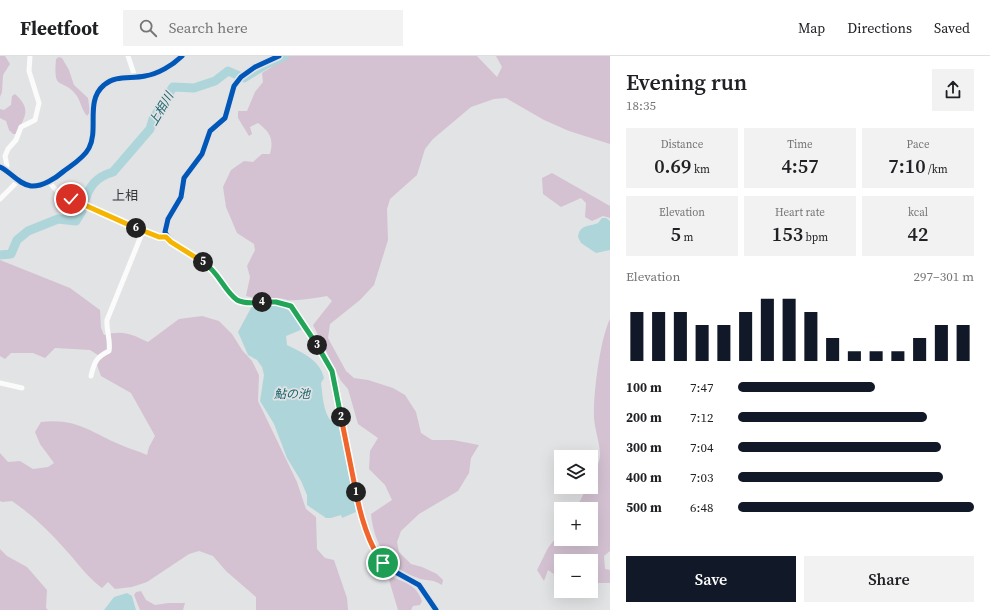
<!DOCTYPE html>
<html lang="en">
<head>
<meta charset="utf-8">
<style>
	:root { --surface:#fff; --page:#f2f2f2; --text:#202124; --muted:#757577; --line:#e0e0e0; --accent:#111827 }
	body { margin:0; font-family:"Source Serif 4","Noto Sans JP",serif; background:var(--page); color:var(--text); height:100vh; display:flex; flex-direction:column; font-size:15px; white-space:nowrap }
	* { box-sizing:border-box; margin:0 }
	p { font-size:13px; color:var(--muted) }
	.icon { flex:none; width:22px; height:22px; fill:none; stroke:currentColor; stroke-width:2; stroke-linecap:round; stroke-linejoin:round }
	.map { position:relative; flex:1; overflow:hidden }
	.side { display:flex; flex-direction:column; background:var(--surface); width:380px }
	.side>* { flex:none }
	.fabs { position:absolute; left:554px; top:394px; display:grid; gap:8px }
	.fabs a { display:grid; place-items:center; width:44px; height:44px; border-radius:0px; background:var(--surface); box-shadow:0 4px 16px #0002; font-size:20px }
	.pin { position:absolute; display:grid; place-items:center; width:34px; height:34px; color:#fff; margin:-17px; border:2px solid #fff; border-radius:50%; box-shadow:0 1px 4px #0007 }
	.km { position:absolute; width:20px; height:20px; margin:-10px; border-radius:50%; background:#222; color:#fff; font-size:11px; line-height:20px; text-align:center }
	.round { display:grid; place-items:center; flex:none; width:42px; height:42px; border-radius:0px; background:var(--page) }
	.head { display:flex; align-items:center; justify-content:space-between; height:68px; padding:0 16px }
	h1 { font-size:22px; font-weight:600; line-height:30px }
	.figures { display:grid; grid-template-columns:repeat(3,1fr); gap:6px; height:68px; padding:4px 16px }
	.figures div { display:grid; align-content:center; border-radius:0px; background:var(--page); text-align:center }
	.figures b { font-size:20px; font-weight:600 }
	.figures small { font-size:11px; font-weight:400 }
	.figures p { font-size:11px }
	.chart { height:112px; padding:8px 16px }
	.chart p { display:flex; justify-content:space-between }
	.chart svg { width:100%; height:72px; margin-top:4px; stroke:var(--accent); stroke-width:6 }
	.action { display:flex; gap:8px; margin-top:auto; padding:8px 16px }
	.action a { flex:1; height:46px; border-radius:0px; background:var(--accent); color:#fff; font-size:16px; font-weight:600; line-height:46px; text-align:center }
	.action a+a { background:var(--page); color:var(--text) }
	ul { padding:0 16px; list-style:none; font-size:13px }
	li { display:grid; grid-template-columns:64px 48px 1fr; align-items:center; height:30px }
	li i { height:10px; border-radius:5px; background:var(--accent) }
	header { display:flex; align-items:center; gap:24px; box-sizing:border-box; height:56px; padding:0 20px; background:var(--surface); border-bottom:1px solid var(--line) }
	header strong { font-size:19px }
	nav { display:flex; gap:22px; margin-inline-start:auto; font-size:14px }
	.search { width:280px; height:36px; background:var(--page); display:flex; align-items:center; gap:10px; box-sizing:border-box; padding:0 14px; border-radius:0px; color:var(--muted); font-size:15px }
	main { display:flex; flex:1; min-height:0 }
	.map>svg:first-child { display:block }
	.green { fill:#d4c2d2 }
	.water { fill:#aed6da }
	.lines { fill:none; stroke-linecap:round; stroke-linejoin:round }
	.river { stroke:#aed6da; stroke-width:9 }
	.minor { stroke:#fbfbfb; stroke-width:5 }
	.cycleway-casing { stroke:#e1e2e5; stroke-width:8 }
	.cycleway { stroke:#0057b8; stroke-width:5 }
	.split-1-casing { stroke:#fff; stroke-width:8 }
	.split-2-casing { stroke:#fff; stroke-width:8 }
	.split-3-casing { stroke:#fff; stroke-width:8 }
	.split-4-casing { stroke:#fff; stroke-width:8 }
	.split-5-casing { stroke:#fff; stroke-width:8 }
	.split-6-casing { stroke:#fff; stroke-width:8 }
	.split-7-casing { stroke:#fff; stroke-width:8 }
	.split-1 { stroke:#f0652b; stroke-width:5 }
	.split-2 { stroke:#f0652b; stroke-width:5 }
	.split-3 { stroke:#22a559; stroke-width:5 }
	.split-4 { stroke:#22a559; stroke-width:5 }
	.split-5 { stroke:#22a559; stroke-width:5 }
	.split-6 { stroke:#f5b400; stroke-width:5 }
	.split-7 { stroke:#f5b400; stroke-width:5 }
	.labels { text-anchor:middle; stroke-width:3.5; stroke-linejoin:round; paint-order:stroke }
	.water-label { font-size:12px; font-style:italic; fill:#166267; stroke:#e1e2e5 }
	.quarter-label { font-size:13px; fill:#333537; stroke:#e1e2e5 }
</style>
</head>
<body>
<header>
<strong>Fleetfoot</strong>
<div class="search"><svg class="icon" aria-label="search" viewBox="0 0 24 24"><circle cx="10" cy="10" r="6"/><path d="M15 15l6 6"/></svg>Search here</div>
<nav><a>Map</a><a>Directions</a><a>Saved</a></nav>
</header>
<main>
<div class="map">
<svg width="610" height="554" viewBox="0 0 610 554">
	<rect width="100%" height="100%" fill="#e2e3e4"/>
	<path class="green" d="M0,0H5L10,8L3,19L2,36L0,41Z
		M289,0H477L497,21L502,11L496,0H610V88L569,75L544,64L506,42L494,43L471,51L433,83L425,93L417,119L390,143L387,153L388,184L374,229L360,244L330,268L328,282L346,315L354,322L368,324L393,332L405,339L416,356L421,377L432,384H453L479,389L471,402L469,417L458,435L419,458L401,475L397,486L399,496L411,508L422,511L437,518L443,524L442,529C430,522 429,526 418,522C388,512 374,488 371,458L392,444L385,429L369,413L370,395L378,382L358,368L348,333L341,325L313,269L332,245L327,240C302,245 272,247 246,240L250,221L247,210L255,194L254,188L237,177L226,151L223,131L231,114L244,105L253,106L262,98H270C274,83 270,76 258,67L250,71L252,78L249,80L238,62V55H247L255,36L263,26L262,17Z
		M59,1L62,2L69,14L74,29L88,42L90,56L87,60C82,54 81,47 77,40C62,20 53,38 56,3Z
		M15,38C32,53 25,61 16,78H13L9,74L6,65L0,62V53L4,54L11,49L12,40Z
		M552,117L610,150V162L603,160L592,165L585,161L586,147L581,142L561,151L543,138L542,122Z
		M0,204L70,232L100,254L101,272L104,279C123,274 131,278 148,286L179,263L202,260L219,265L232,278L242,294L252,305L259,319L258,345L297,426L306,453L316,461L317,493L325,502L334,504L347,542L348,554H256V541L226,515L213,500L199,495L189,498L147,526L132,531L115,533L108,526L102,532C87,521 77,506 64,492C48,474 31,458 12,445L2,446L0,445V397L8,406L20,405L33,413L48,411L54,407L40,388L35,376L41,366C77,362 90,376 121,389C130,393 138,395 147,399L149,391L155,380L131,337L101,320L97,309L101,301L90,294L55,292L45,302L33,297H11L5,303L0,300Z
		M610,263V495L604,500L605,513L610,514V527H591V505H561V523L548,514L544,525L537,514L548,492L561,475V483H591V453H576L587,431H591C591,418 600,409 600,399C600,387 595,375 594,362C593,339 600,283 610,263Z
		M0,493L7,500L27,511L47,534L46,552L48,554H0Z
		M392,521C407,527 417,530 422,545L420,549L413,550L411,554H398L389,524Z
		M141,535L146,544L155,549L168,547H185L183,554H140L134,539L136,536Z"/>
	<path class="water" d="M602,162H606L610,165V194L596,197L581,187L578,181C580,168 588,171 598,167Z
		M252,250C281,250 287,246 303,273L286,280L287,289C303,297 320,304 324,322L321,327C323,340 323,367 340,370L356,456L342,462L341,459L331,462H326L307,449V439L301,425L287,402L274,368L260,345L264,319L262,311L257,304L248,299L238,276Z
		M127,537L132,540L136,554H104L114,541Z"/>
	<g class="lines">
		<path class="river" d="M84,147C89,130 96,121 113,116L150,73L153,63L173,31L194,32L215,25L228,15L244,22L265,9L285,0
			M0,199L11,198L17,184L28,175L58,163L76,165L82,155"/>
		<path class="minor" d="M128,0L135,21
			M279,0L255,11L241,21L234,30L225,62L210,75L202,98L184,122L181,141L168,163L165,176C170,189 194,199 205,208C218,217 225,237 238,244C255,253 279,238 294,253L332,315L358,444L362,461L377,500L390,513L419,529L436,554
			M0,111C11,116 18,128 31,130C42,131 56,122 64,115C72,109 84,102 89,92C99,73 85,45 104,29C115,19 131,23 145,20C158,18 173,9 182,0
			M6,114L7,110L5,100L8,93L16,84L21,71L35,64L39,47L29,15L30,0
			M48,125C53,131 59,138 66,141C80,148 156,183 166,181
			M0,143L18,125
			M91,320C94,307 96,301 109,295C111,285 106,274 107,264L143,175
			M0,327L22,332"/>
		<g class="cycleway-casing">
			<path id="cycleway" d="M279,0L255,11L241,21L234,30L225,62L210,75L202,98L184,122L181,141L168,163L165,176C170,189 194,199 205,208C218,217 225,237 238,244C255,253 279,238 294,253L332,315L358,444L362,461L377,500L390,513L419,529L436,554
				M0,111C11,116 18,128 31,130C42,131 56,122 64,115C72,109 84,102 89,92C99,73 85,45 104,29C115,19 131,23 145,20C158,18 173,9 182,0"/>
		</g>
		<use href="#cycleway" class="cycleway"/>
	</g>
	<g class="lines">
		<g class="split-1-casing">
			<path id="split-1" d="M356,436C360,458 369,490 383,507"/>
		</g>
		<g class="split-2-casing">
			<path id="split-2" d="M341,361L356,436"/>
		</g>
		<g class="split-3-casing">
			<path id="split-3" d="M317,289L332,315L341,361"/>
		</g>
		<g class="split-4-casing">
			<path id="split-4" d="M262,246H276L291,250L317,289"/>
		</g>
		<g class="split-5-casing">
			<path id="split-5" d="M203,206C219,216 224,235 237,244C244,248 254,247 262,246"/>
		</g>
		<g class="split-6-casing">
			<path id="split-6" d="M136,172L159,181H166L171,186L203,206"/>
		</g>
		<g class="split-7-casing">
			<path id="split-7" d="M71,143L136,172"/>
		</g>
		<use href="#split-1" class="split-1"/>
		<use href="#split-2" class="split-2"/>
		<use href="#split-3" class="split-3"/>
		<use href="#split-4" class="split-4"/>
		<use href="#split-5" class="split-5"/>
		<use href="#split-6" class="split-6"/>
		<use href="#split-7" class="split-7"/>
	</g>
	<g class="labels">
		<g class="water-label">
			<text transform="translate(161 53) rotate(-60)" y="4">上相川</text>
			<text x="292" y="342">鮎の池</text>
		</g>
		<g class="quarter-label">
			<text x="125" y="144">上相</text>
		</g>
	</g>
</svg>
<div class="fabs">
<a><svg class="icon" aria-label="layers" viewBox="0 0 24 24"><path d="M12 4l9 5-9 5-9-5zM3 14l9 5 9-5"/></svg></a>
<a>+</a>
<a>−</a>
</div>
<div class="pin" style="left:383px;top:507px;background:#1e9e55"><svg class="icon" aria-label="arrive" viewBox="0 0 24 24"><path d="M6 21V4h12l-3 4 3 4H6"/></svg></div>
<div class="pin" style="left:71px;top:143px;background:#d93025"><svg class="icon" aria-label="check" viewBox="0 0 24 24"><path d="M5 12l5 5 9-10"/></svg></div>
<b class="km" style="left:356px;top:436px">1</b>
<b class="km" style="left:341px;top:361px">2</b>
<b class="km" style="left:317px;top:289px">3</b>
<b class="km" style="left:262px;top:246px">4</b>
<b class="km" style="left:203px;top:206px">5</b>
<b class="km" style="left:136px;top:172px">6</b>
</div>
<section class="side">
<div class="head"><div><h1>Evening run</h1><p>18:35</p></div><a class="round"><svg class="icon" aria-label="share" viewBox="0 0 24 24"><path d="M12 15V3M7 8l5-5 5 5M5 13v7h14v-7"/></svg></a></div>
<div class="figures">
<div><p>Distance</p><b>0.69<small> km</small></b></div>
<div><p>Time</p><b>4:57</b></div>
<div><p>Pace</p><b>7:10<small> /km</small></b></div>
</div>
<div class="figures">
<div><p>Elevation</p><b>5<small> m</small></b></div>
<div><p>Heart rate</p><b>153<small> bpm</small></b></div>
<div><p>kcal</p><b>42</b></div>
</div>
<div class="chart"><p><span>Elevation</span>297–301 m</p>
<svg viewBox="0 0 160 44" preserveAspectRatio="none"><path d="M5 44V14M15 44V14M25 44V14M35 44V22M45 44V22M55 44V14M65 44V6M75 44V6M85 44V14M95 44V30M105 44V38M115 44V38M125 44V38M135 44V30M145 44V22M155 44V22"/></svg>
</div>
<ul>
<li><b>100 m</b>7:47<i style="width:58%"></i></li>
<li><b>200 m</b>7:12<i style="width:80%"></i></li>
<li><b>300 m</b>7:04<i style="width:86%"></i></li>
<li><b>400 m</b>7:03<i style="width:87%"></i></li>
<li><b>500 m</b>6:48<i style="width:100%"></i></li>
</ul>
<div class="action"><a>Save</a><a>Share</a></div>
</section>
</main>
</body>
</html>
